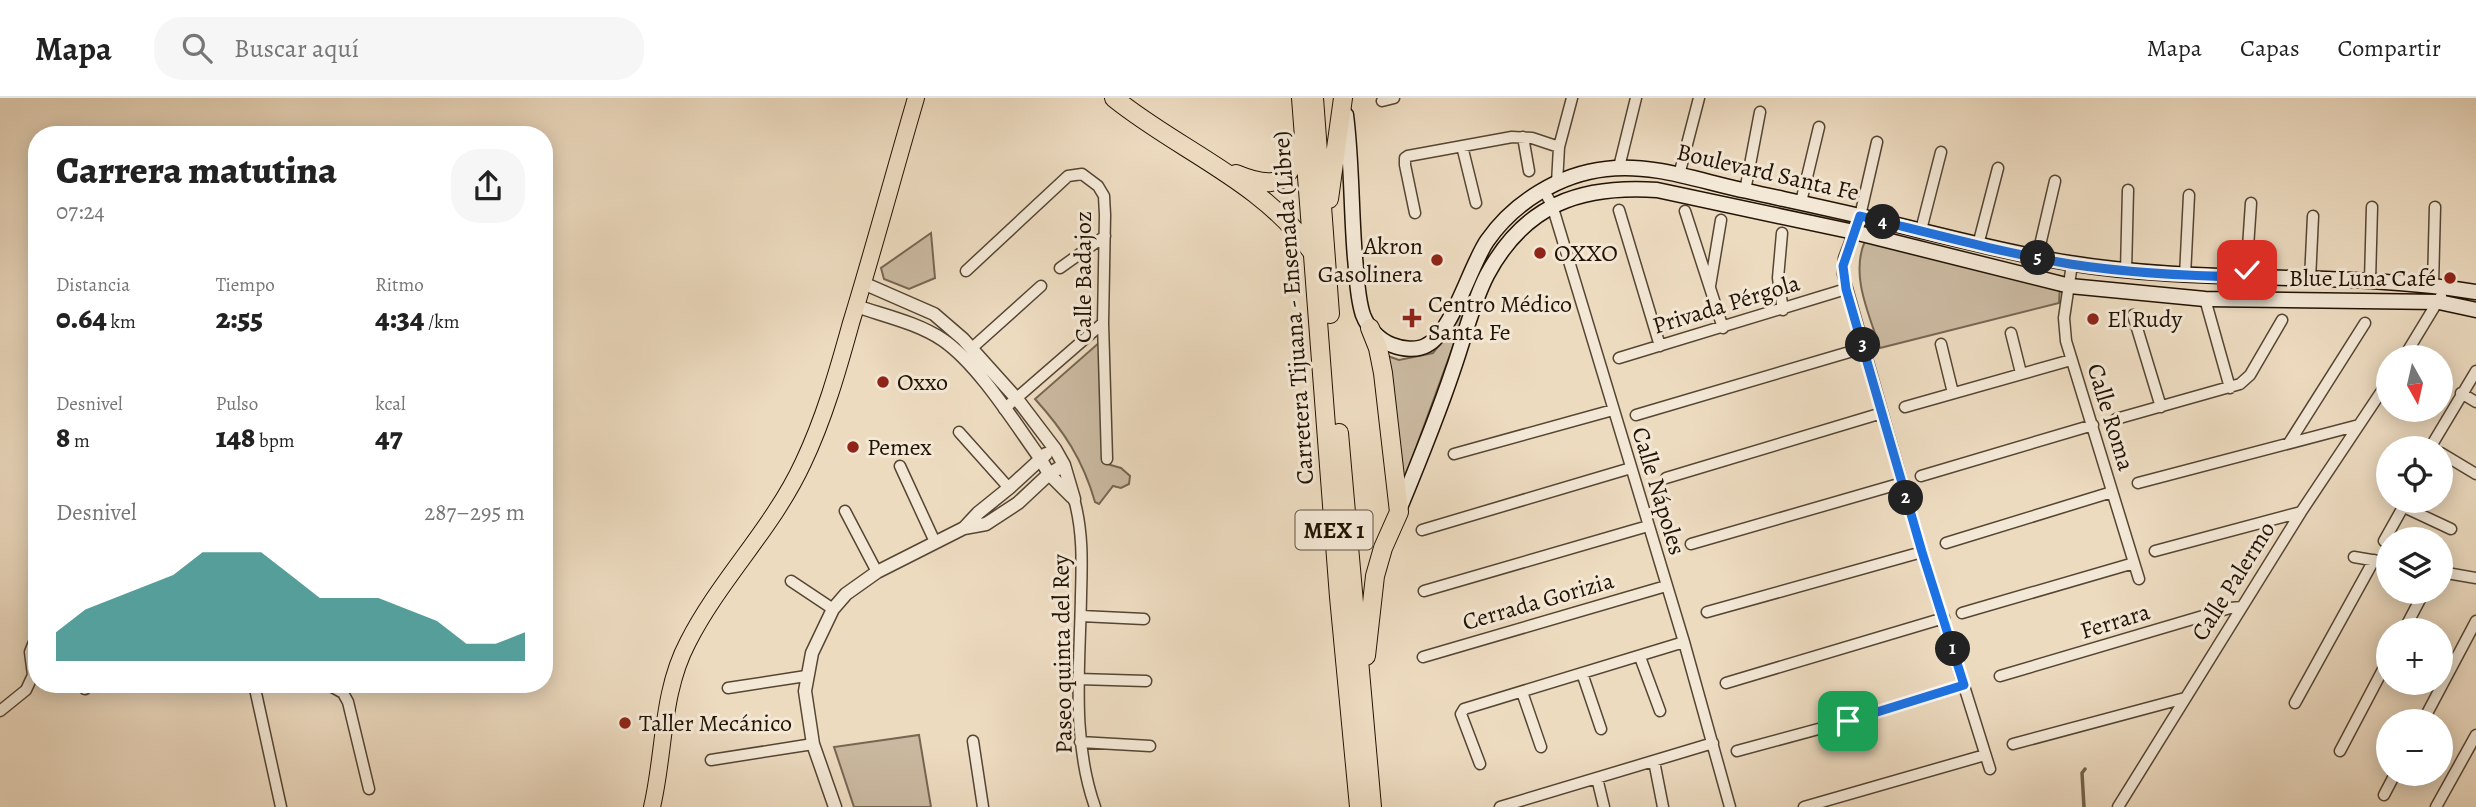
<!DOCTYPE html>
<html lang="es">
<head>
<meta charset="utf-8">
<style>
	:root { --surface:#fff; --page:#f6f6f6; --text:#222; --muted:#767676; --line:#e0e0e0; --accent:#0f766e }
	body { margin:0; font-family:Alegreya,serif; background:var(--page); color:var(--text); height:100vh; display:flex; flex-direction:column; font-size:26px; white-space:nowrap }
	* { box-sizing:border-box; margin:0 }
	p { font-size:23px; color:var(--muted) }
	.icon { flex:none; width:38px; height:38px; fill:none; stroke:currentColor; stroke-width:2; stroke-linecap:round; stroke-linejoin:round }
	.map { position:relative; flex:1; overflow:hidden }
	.sheet { position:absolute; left:28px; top:28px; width:525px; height:567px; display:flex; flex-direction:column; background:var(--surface); border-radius:28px; box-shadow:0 4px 18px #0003 }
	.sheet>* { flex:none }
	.needle { width:46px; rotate:172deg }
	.fabs { position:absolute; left:2376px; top:247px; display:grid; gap:14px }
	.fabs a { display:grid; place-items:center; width:77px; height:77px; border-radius:50%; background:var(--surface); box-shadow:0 4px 18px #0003; font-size:35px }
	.pin { position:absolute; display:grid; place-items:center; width:60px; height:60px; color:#fff; margin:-30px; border-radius:14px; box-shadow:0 4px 10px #0006 }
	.km { position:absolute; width:35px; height:35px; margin:-18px; border-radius:50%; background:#222; color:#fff; font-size:19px; line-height:35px; text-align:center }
	.round { display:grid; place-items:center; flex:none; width:74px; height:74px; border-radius:28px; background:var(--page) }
	.summary { display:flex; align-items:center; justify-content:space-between; height:119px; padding:0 28px }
	h1 { font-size:38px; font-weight:800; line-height:52px }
	.metrics { display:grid; grid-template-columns:repeat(3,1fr); gap:10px; height:119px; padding:7px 28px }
	.metrics div { display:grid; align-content:center }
	.metrics b { font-size:30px; font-weight:800 }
	.metrics small { font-size:19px; font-weight:400 }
	.metrics p { font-size:19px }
	.chart { height:196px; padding:14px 28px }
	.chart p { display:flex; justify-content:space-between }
	.chart svg { width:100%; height:126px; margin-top:7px; fill:var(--accent); opacity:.7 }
	header { display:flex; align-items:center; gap:42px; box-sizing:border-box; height:98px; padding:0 35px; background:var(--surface); border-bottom:2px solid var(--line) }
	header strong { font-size:33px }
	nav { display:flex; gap:38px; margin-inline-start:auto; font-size:24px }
	.search { width:490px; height:63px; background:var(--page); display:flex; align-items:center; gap:18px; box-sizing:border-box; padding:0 24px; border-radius:28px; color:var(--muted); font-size:26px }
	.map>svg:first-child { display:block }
	.green { fill:#cab9a0; stroke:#766652; stroke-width:2 }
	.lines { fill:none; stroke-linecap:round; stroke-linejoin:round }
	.stream { stroke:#72624e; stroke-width:3.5 }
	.minor-casing { stroke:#554533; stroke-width:13 }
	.tertiary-casing { stroke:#554533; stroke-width:15 }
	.secondary-casing { stroke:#221304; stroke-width:17 }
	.primary-casing { stroke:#221304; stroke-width:18 }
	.trunk-casing { stroke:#221304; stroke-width:20 }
	.minor { stroke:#f3e8d6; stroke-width:10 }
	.tertiary { stroke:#f3e8d6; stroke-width:12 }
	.secondary { stroke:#f3e8d6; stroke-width:14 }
	.primary { stroke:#eddbc0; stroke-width:16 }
	.trunk { stroke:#eddbc0; stroke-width:18 }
	.route-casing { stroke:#fff; stroke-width:14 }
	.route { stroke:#1a73e8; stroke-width:9 }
	.poi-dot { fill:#8f2418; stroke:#f3e8d6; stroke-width:2.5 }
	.labels { text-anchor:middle; stroke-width:6; stroke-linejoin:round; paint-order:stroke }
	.shield { fill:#f3e8d6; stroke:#615343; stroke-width:2 }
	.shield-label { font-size:23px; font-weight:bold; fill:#221304 }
	.street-label { font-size:24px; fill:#221304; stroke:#f3e8d6 }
	.poi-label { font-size:24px; fill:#221304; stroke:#f3e8d6; text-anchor:start }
</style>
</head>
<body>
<header>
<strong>Mapa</strong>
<div class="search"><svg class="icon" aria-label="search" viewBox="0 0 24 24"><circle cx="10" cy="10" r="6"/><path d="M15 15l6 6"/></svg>Buscar aquí</div>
<nav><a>Mapa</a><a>Capas</a><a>Compartir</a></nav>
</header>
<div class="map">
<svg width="2476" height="709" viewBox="0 0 2476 709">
	<rect width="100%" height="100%" fill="#eddbc0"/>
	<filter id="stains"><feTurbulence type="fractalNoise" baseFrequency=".00286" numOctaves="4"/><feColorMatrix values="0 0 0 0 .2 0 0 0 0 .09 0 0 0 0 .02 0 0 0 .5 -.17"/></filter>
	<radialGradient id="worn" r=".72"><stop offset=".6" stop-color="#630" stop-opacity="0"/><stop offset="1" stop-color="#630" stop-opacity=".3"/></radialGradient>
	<path class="green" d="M931,135L935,180L909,191L884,181L881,170Z
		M1865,143L2060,187L2059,205L1880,250C1869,216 1850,177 1865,143Z
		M1466,199H1471L1401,391L1385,257L1399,262L1433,255L1447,237Z
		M1101,243L1107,366L1121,370L1130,378L1129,386L1121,390L1113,388L1099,406L1095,404C1083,362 1064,333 1035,301Z
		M919,637L931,709H854L834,649Z"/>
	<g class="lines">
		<path class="stream" d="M2084,709L2082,675L2085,671"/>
		<g class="minor-casing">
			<path id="minor" d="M1382,3L1394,0
				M1523,39L1529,73
				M1877,44L1860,118L1844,160L1843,176L1922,454L1990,671
				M1462,48L1476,105
				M1619,69L1636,0
				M1679,77L1699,0
				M1557,85L1559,49L1572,0
				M1543,91L1552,107L1684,544L1730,709
				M1745,93L1760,14
				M1801,104L1819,29
				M1619,112L1660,248
				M1685,113L1723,230
				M1415,115L1405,67V60L1408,58L1512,39L1532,40L1559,49
				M1921,132L1941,54
				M1782,135L1778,180L1783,212
				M1978,147L1998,70
				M2037,160L2055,83
				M2072,166L2064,220L2066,243L2139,481
				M1060,170L1105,138
				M966,173L1068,78L1082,76L1098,88L1104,98L1105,117L1103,225L1107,361
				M2126,173L2128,92
				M2185,178L2189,97
				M2246,179L2251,105
				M2310,182L2313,118
				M2370,183L2372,109
				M2433,187L2435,109
				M1710,188L1721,122
				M2205,201L2230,290
				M2133,217L2161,309
				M2011,235L2021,275
				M1941,246L1953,295
				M972,250L1041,188
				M2404,259L2441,198
				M1619,260L1846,191
				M2461,295L2476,304
				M1905,309L2071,262
				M1004,311L1103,225
				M1636,317L1863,250
				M2116,321L2240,286L2250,277L2282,222
				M959,334L1009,390
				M2289,345L2365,225
				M2430,350L2476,273
				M2441,355L2476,376
				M1454,356L1613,312
				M900,368L935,444
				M1921,378L2093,327
				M1666,380L1882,315
				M2138,385L2359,327
				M1074,401C1083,433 1082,464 1081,497C1080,568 1071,641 1095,709
				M2404,409L2451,431
				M845,413L877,474
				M1422,432L1631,370
				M2384,443L2407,402
				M1946,445L2112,394
				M1691,446L1902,385
				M2155,453L2301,414
				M2354,459L2389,465
				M2441,474L2476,480
				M791,483L833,511
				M1424,493L1648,428
				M1707,514L1922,454
				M1962,515L2134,465
				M1081,518L1144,521
				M2404,532L2424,494
				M1423,559L1666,488
				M1640,559L1660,613
				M1582,575L1601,631
				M2000,578L2230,510L2242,509
				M1078,581L1146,583
				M1726,585L1944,520
				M254,586L281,709
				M327,586L343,595L348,604L369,691
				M728,590L806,578
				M85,591L87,586
				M1522,594L1541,649
				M2295,605L2374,462
				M0,613L26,592L33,577L30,554L36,539
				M2423,623L2476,523
				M973,643L983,709
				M1080,644L1150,648
				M2013,646L2185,600
				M1737,653L1848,623L1964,587
				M2340,653L2389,560
				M711,662L813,646
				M1654,663L1663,709
				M1480,666L1461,616L1464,611L1684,544
				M1597,680L1604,709
				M2384,697L2395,676
				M1500,709L1713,645
				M1804,709L1985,657
				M2118,709L2301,414L2389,282
				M2436,709L2476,637"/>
		</g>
		<g class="tertiary-casing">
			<path id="tertiary" d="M863,185L934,216L963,241L1017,301L1055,351L1064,367L1074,401
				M856,208C885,218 918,225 943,242C979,267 1014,324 1040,360L1049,376L1072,399
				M964,430L978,415L1009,390L1046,356
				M835,709L813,646L805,593L812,555L833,511L846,496L877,474L964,430L986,426L1018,405L1049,376L1064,367"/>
		</g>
		<g class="secondary-casing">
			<path id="secondary" d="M1346,17C1352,64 1351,113 1355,160C1357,178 1357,199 1363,217C1368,230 1379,242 1392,247C1402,251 1417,253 1427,247C1452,235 1470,168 1487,143C1514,104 1560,76 1606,71C1654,65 1702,84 1747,93C1806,106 1864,118 1922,133C1971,145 2019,157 2069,165C2204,187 2342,172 2476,194
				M1399,412C1418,366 1437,320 1453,272C1464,241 1472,206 1487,177C1525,106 1581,87 1657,92L1854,134L2070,188L2205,201L2439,204L2476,212"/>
		</g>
		<g class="primary-casing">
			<path id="primary" d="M652,709C665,654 661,595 688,544C720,481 773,430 803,365C824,321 838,272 851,225C874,150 894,75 916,0"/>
		</g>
		<g class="trunk-casing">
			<path id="trunk" d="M1114,0C1178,52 1264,84 1312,154
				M1301,0L1339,499L1359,709
				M1314,0L1330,216
				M1236,76C1275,92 1290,87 1300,44
				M1329,101L1343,0
				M1339,335L1372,709
				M1366,558L1375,478L1383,450L1399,414L1383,275L1378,250L1370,230"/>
		</g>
		<use href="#minor" class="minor"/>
		<use href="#tertiary" class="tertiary"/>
		<use href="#secondary" class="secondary"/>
		<use href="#primary" class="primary"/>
		<use href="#trunk" class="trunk"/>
	</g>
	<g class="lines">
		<g class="route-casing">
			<path id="route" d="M1848,623L1964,587L1922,454L1846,191L1843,168L1860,118C1930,135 1999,154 2070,166C2128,175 2188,178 2246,179L2247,172"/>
		</g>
		<use href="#route" class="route"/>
	</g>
	<g class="poi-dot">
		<circle cx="1540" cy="155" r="7"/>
		<circle cx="1437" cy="162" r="7"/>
		<circle cx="2450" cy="180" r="7"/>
		<path d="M1408.5 209.5h7v7h7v7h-7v7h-7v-7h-7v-7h7z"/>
		<circle cx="2093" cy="221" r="7"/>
		<circle cx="883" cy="284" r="7"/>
		<circle cx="853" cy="349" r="7"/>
		<circle cx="625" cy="625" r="7"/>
	</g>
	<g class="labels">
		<rect class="shield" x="1295.5" y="412.5" width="77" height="39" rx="5"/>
		<g class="shield-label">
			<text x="1334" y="440">MEX 1</text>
		</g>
		<g class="street-label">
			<text transform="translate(1768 74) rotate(13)" y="8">Boulevard Santa Fe</text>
			<text transform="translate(1083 179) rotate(-90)" y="8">Calle Badajoz</text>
			<text transform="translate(1726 206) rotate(-17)" y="8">Privada Pérgola</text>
			<text transform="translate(1293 210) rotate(-94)" y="8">Carretera Tijuana - Ensenada (Libre)</text>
			<text transform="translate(2111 319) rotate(73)" y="8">Calle Roma</text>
			<text transform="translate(1659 393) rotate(73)" y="8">Calle Nápoles</text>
			<text transform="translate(2233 483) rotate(-58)" y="8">Calle Palermo</text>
			<text transform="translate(1538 503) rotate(-16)" y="8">Cerrada Gorizia</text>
			<text transform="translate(2115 523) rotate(-17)" y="8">Ferrara</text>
			<text transform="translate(1062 556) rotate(-91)" y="8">Paseo quinta del Rey</text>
		</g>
		<g class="poi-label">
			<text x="1423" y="156" text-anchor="end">Akron<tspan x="1423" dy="28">Gasolinera</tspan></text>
			<text x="1554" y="163">OXXO</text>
			<text x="2436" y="188" text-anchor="end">Blue Luna Café</text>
			<text x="1428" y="214">Centro Médico<tspan x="1428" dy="28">Santa Fe</tspan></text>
			<text x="2107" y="229">El Rudy</text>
			<text x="897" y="292">Oxxo</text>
			<text x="867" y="357">Pemex</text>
			<text x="639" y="633">Taller Mecánico</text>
		</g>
	</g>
	<rect width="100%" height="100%" filter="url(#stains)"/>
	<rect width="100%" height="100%" fill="url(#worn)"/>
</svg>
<div class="fabs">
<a><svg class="needle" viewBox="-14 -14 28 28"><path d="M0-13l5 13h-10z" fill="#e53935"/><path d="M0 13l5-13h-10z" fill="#767676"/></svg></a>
<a><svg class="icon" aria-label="locate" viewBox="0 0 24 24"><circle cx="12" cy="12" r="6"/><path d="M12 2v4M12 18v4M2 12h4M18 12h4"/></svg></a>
<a><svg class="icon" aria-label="layers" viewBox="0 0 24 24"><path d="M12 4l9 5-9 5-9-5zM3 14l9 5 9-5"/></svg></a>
<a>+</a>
<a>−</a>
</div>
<div class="pin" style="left:1848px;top:623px;background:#1e9e55"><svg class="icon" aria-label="arrive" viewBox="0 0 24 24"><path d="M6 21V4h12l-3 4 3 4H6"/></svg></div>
<div class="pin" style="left:2247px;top:172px;background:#d93025"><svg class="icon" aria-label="check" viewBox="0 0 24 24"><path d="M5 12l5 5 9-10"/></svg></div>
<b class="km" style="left:1953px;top:551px">1</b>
<b class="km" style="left:1906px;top:400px">2</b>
<b class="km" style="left:1863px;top:247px">3</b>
<b class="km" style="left:1883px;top:124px">4</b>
<b class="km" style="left:2038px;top:160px">5</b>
<section class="sheet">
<div class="summary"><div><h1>Carrera matutina</h1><p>07:24</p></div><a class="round"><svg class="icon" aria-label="share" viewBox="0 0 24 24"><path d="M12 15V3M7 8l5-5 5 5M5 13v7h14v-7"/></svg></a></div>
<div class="metrics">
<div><p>Distancia</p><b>0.64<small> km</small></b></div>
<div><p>Tiempo</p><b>2:55</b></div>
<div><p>Ritmo</p><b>4:34<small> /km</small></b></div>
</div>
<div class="metrics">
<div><p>Desnivel</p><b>8<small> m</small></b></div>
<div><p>Pulso</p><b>148<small> bpm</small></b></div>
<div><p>kcal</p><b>47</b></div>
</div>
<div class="chart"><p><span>Desnivel</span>287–295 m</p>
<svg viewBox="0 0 160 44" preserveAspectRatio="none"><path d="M0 44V34L10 26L20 22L30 18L40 14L50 6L60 6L70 6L80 14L90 22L100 22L110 22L120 26L130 30L140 38L150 38L160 34V44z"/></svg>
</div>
</section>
</div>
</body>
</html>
